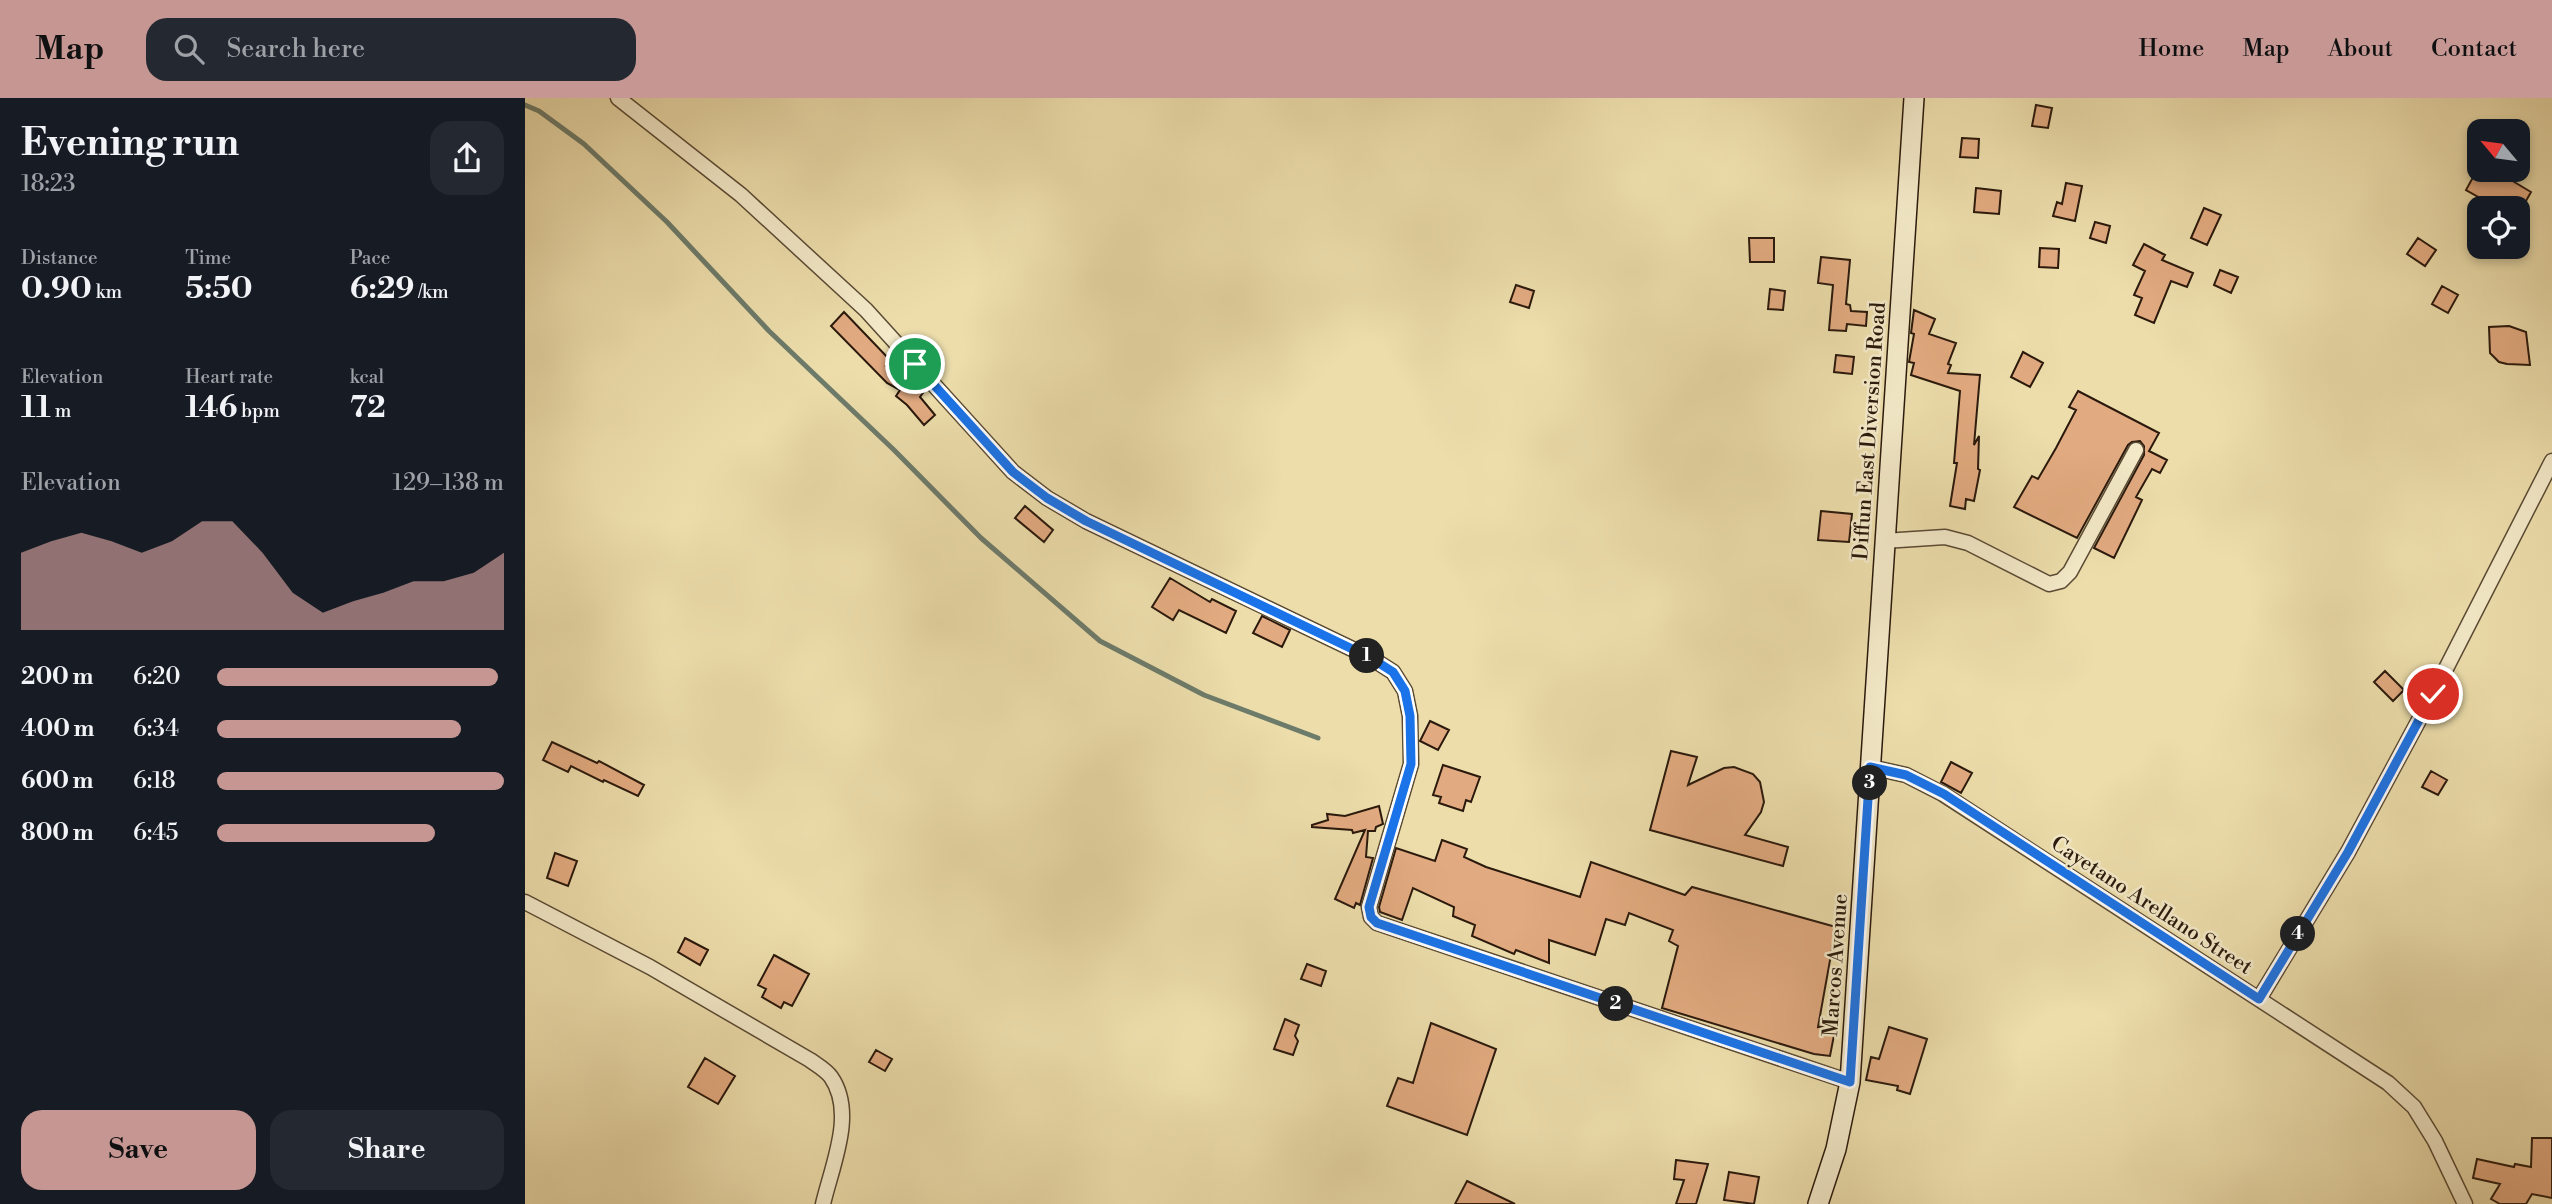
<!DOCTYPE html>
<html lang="en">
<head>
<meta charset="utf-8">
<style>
	:root { --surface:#171b24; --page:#242831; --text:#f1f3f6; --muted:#9ea1a6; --accent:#c59692 }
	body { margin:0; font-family:"Libre Bodoni",serif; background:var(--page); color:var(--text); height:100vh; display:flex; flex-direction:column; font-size:26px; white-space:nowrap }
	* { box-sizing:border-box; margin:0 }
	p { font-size:23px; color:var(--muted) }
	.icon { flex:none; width:38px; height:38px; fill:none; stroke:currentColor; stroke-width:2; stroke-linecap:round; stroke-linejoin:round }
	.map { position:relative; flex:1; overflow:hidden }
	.drawer { display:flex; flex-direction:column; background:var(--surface); width:525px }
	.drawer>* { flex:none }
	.needle { width:46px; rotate:299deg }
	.tools { position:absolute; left:1942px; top:21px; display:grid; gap:14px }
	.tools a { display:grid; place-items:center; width:63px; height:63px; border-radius:14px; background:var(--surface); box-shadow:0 4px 10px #0003; font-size:35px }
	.pin { position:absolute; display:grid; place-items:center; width:60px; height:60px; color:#fff; margin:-30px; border:4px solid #fff; border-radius:50%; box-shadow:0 2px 7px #0007 }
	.km { position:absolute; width:35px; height:35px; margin:-18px; border-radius:50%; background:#222; color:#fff; font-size:19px; line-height:35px; text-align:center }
	.round { display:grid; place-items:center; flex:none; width:74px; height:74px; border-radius:21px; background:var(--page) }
	.headline { display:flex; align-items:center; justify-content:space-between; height:119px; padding:0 21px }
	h1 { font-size:38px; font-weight:800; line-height:52px }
	.metrics { display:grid; grid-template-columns:repeat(3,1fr); gap:10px; height:119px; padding:7px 21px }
	.metrics div { display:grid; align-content:center }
	.metrics b { font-size:30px; font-weight:800 }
	.metrics small { font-size:19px; font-weight:400 }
	.metrics p { font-size:19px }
	.chart { height:196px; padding:14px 21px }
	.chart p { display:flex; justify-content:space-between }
	.chart svg { width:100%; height:126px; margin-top:7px; fill:var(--accent); opacity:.7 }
	.action { display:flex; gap:14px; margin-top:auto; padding:14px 21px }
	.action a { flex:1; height:80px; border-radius:21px; background:var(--accent); color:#111; font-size:28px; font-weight:800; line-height:80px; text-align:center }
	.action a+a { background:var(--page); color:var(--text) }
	ul { padding:0 21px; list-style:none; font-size:23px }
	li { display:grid; grid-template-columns:112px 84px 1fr; align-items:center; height:52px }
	li i { height:18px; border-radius:9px; background:var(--accent) }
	header { display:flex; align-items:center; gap:42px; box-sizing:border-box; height:98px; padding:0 35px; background:var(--accent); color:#111 }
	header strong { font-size:33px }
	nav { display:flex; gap:38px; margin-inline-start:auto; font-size:24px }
	.search { width:490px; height:63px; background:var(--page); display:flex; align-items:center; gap:18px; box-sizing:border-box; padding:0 24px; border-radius:21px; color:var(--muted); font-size:26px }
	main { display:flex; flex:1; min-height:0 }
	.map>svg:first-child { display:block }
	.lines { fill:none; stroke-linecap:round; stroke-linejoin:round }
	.stream { stroke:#6d7b6a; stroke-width:5 }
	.building { fill:#e2aa80; stroke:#2a190c; stroke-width:2 }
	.street-casing { stroke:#5a4a34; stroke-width:17 }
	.secondary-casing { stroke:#2a190c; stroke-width:22 }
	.street { stroke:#f3e9c8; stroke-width:14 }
	.secondary { stroke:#f3e9c8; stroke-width:19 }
	.route-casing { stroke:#fff; stroke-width:14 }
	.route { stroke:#1a73e8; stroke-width:9 }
	.labels { text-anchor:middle; stroke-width:5; stroke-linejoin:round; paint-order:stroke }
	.street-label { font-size:21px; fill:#2a190c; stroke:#f3e9c8 }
</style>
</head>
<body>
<header>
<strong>Map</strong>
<div class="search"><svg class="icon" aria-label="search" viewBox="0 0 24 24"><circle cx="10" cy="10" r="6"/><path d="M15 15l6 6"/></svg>Search here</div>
<nav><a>Home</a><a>Map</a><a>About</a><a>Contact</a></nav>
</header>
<main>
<section class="drawer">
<div class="headline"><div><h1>Evening run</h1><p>18:23</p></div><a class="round"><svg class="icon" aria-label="share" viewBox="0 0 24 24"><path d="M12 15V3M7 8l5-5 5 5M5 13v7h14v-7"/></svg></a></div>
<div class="metrics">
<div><p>Distance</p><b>0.90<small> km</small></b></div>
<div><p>Time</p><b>5:50</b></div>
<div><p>Pace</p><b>6:29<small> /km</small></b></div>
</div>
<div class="metrics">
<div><p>Elevation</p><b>11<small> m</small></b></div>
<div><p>Heart rate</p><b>146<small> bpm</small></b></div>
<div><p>kcal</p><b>72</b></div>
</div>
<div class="chart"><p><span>Elevation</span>129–138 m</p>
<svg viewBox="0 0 160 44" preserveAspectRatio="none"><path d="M0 44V17L10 13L20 10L30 13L40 17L50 13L60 6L70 6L80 17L90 31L100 38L110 34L120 31L130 27L140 27L150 24L160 17V44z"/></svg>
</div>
<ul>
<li><b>200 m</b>6:20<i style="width:98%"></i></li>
<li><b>400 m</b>6:34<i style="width:85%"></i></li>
<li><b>600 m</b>6:18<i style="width:100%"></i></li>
<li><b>800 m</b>6:45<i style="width:76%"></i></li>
</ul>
<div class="action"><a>Save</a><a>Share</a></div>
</section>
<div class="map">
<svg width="2027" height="1106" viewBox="0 0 2027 1106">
	<rect width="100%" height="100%" fill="#ecddab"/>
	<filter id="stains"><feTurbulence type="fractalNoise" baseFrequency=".00286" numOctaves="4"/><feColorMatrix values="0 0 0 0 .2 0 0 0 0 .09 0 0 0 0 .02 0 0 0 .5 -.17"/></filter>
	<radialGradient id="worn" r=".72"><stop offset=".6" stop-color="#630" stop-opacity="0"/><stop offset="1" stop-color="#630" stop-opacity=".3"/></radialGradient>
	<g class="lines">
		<path class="stream" d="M0,7L14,13L59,46L142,124L244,233L369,352L456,440L575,543L679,597L793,640"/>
	</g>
	<path class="building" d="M1511,7L1527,10L1523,30L1507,28Z
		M1437,40L1454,41L1453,60L1435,59Z
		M1952,72H1969L2006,94L1997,110H1973L1941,92Z
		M1541,85L1557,88L1550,123L1528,118L1532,104L1537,106Z
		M1451,90L1476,93L1474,116L1449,114Z
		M1679,110L1696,117L1682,147L1666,140Z
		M1570,124L1585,128L1581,145L1565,140Z
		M1224,140H1249V164H1225Z
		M1893,140L1911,152L1900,168L1882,156Z
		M1619,146L1640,157L1637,162L1668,175L1662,189L1646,183L1629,225L1610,217L1617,200L1609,197L1620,173L1608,167Z
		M1515,150L1534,151L1533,170L1514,169Z
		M1296,159L1325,162L1321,206L1325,207L1326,213L1342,214L1341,228L1322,226L1321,233L1304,232L1308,187L1293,185Z
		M1695,172L1713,179L1706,195L1689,187Z
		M991,187L1009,193L1004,210L985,204Z
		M1917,188L1933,197L1923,215L1907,206Z
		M1245,191L1260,193L1258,212L1243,211Z
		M1389,212L1410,221L1404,236L1431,245L1423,266L1426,267L1423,275L1455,277L1449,347L1454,338L1453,371L1455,372L1449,403L1441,401L1440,411L1425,408L1432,365H1429L1435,293L1386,277L1389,265L1384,264L1389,236L1386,235Z
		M319,214L366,263L361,268L400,292L395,299L410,317L399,327L382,307L371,298L375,292L362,285L306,228Z
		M1984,228L2001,234L2005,267L1982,266L1974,264L1965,255L1964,229Z
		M1498,254L1518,265L1505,289L1486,279Z
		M1311,257L1329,259L1327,276L1309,274Z
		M1553,293L1634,335L1624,353L1642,362L1635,375L1627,371L1611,399L1617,402L1589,460L1569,450L1619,357V348L1615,343L1607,344L1603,347L1552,440L1489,409L1507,378L1513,381L1531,350L1551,312L1544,309Z
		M500,408L528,432L519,444L490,420Z
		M1296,413L1327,416L1324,444L1293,442Z
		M645,480L685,504L687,501L711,513L701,535L654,512L648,522L627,509Z
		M737,518L765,532L757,549L728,535Z
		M1860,573L1879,592L1868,603L1849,584Z
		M905,623L924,632L913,652L895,643Z
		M27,644L72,665L74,663L119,687L113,698L79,682L78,684L46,668L43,674L18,662Z
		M1146,653L1172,659L1163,687L1199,670L1209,669L1228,676L1235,684L1239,704L1236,714L1220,737L1263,749L1258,768L1125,732Z
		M1426,664L1447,675L1436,695L1416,684Z
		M918,667L955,679L946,704L941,702L938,713L914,705L916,699L908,697Z
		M1906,673L1922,682L1913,697L1897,689Z
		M854,708L858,726L851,729L850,733H843L841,759L848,760L835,807L831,805L829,810L810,801L840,732L828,735L827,732L787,729V727L803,722L802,716L820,718Z
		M917,742L942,751L939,759L961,769L1055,799L1066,764L1160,797L1167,789L1311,829L1293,929L1311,927L1305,958L1289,956L1137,910L1153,848L1144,843L1148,832L1104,815L1100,827L1081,821L1070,857L1024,842V865L991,852L989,856L947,838L950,827L928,818L929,809L888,790L877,822L855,814L854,809L871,750L910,763Z
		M30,755L52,763L43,788L22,780Z
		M160,840L183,852L175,867L153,854Z
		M249,857L284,876L267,908L259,904L256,910L237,899L241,891L233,887Z
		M782,866L801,873L796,888L776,881Z
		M760,921L774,927L770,938L773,943L768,957L749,951Z
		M906,925L971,951L942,1037L862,1008L873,980L888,985Z
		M1364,929L1402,941L1385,996L1372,992L1373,988L1341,982L1346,959L1354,961Z
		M351,952L367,961L360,973L344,964Z
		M180,960L210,978L193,1006L163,989Z
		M2007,1040H2027V1100L2007,1096L2001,1106H1975L1966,1101L1975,1086L1948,1080L1952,1061L1989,1069L1990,1066L2006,1069Z
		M1151,1062L1183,1066L1171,1106H1151L1159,1082L1149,1081Z
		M1204,1074L1234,1079L1229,1106L1199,1102Z
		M942,1083L990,1106H930Z"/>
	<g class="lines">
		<g class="street-casing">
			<path id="street" d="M93,0L216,97L341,212L488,374L522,400L561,423L846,560L868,574L880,593L885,618L886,666L844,809L846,819L852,825L1325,984
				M1359,443L1420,439L1443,445L1524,486L1536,483L1545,474L1611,352
				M1345,669L1381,677L1418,696L1863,985L1889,1009L1910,1043L1940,1106
				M0,804L125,869L285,962C292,967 301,972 306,979C331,1015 307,1067 298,1106
				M1734,901L1823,754L1908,596L2027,363"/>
		</g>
		<g class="secondary-casing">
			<path id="secondary" d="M1293,1106L1311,1051L1325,984L1389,0"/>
		</g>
		<use href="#street" class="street"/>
		<use href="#secondary" class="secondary"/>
	</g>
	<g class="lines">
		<g class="route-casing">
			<path id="route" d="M390,266L488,374L522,400L561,423L846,560L868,574L880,593L885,618L886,666L844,809L846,819L852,825L1325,984L1345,669L1381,677L1419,696L1734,901L1823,754L1908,596"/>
		</g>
		<use href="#route" class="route"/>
	</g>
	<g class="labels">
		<g class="street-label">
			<text transform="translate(1344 333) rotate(-86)" y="7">Diffun East Diversion Road</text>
			<text transform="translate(1627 807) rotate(33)" y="7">Cayetano Arellano Street</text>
			<text transform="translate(1310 867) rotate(-86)" y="7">Marcos Avenue</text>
		</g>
	</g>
	<rect width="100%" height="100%" filter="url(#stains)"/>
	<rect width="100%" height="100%" fill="url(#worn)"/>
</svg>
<div class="tools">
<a><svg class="needle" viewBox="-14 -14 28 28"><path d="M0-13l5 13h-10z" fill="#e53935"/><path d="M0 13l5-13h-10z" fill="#9ea1a6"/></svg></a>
<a><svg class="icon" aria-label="locate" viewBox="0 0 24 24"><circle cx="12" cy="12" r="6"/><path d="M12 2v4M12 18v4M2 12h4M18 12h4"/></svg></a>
</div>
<div class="pin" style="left:390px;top:266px;background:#1e9e55"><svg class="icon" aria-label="arrive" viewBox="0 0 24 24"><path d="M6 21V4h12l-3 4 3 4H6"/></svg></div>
<div class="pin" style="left:1908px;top:596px;background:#d93025"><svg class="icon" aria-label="check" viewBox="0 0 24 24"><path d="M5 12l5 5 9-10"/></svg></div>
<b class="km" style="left:842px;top:558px">1</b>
<b class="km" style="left:1091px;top:906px">2</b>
<b class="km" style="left:1345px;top:685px">3</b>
<b class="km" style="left:1773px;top:836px">4</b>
</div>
</main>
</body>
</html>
